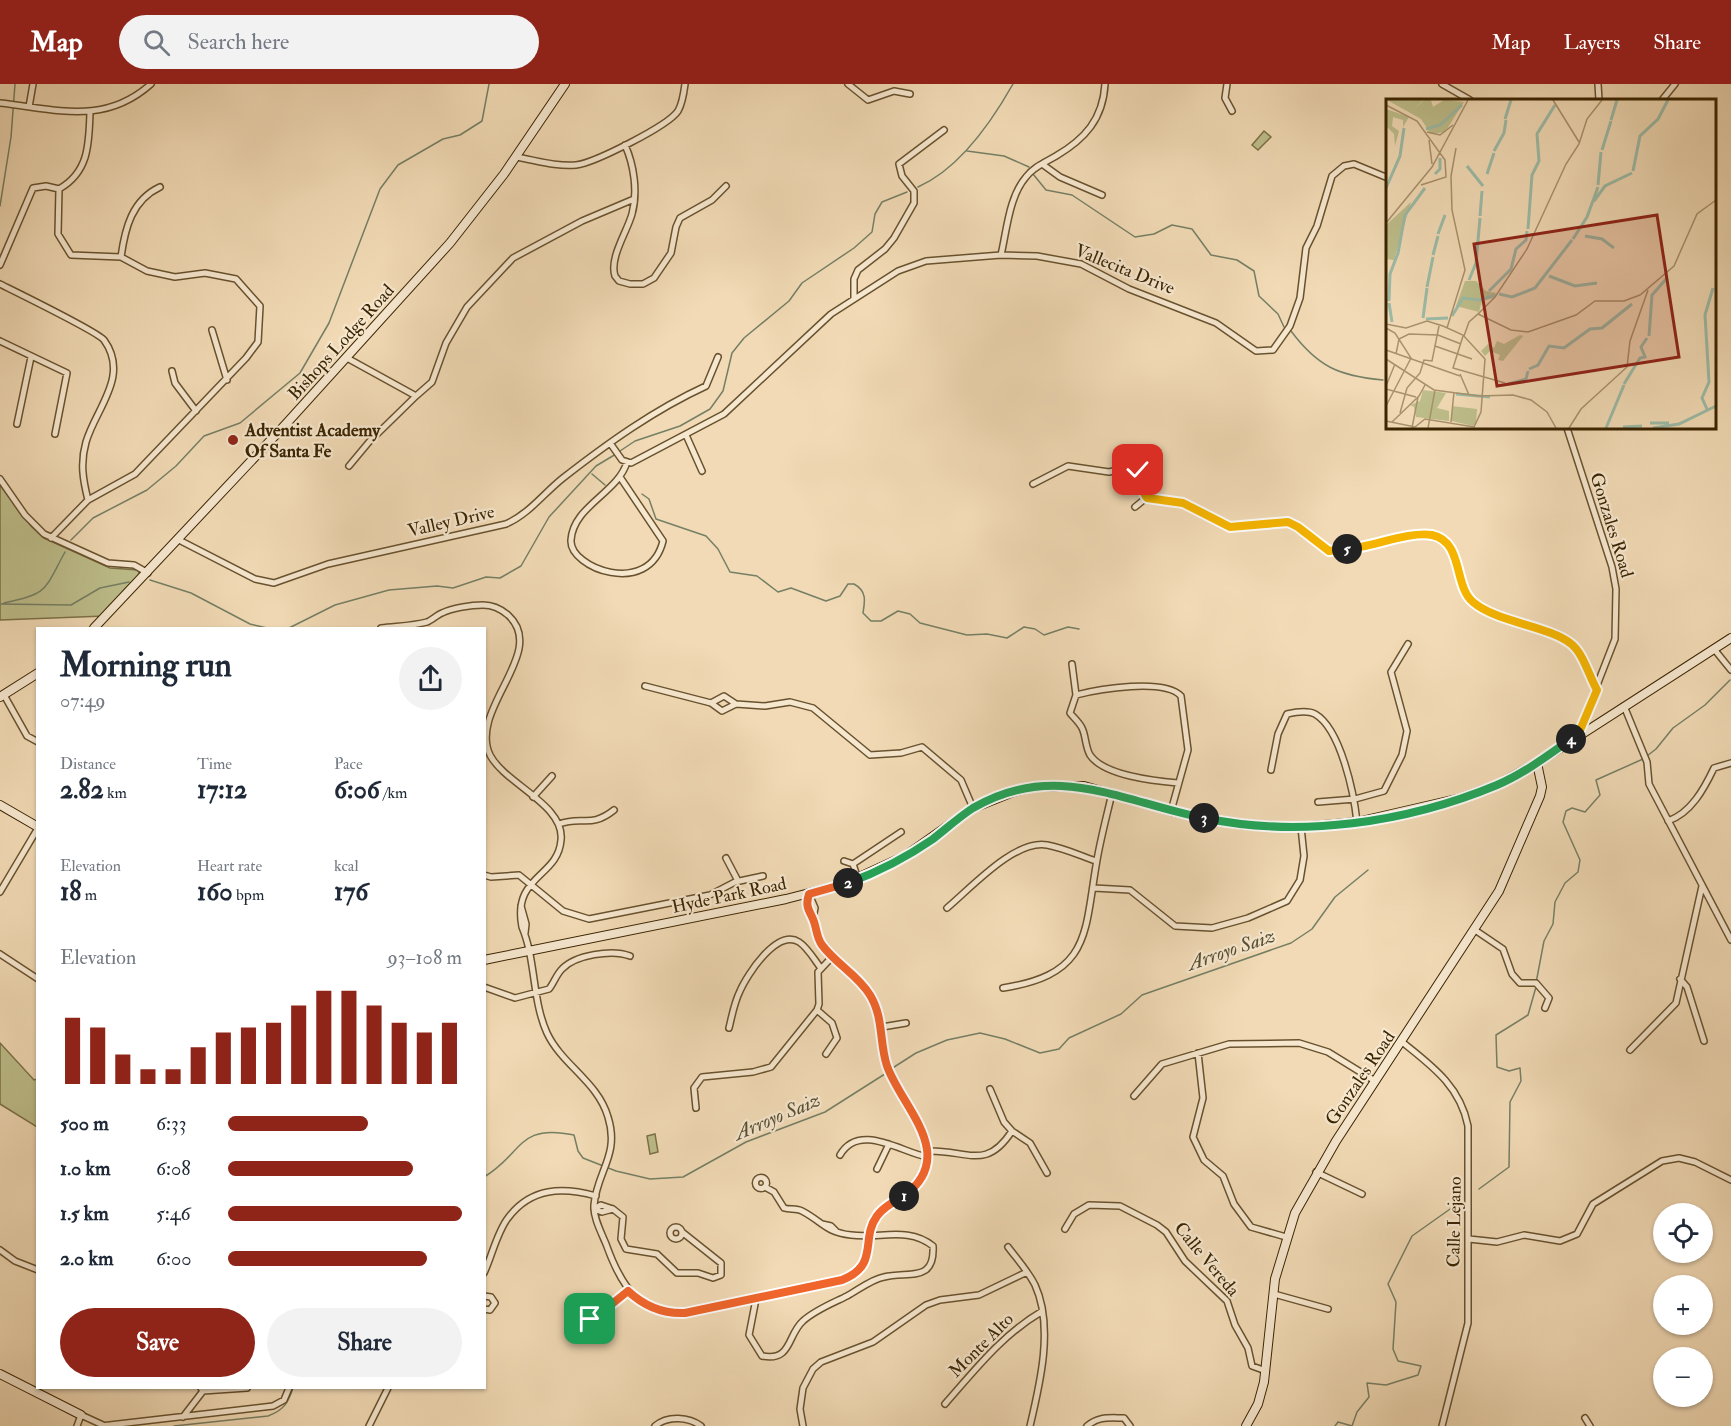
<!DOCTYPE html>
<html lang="en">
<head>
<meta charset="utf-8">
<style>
	:root { --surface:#fff; --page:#f2f2f3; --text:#1f2937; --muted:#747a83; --accent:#8f2418 }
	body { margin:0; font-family:"IM FELL Double Pica",serif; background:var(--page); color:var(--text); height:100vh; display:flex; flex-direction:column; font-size:22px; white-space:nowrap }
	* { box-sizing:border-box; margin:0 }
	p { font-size:20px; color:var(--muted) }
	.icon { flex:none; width:33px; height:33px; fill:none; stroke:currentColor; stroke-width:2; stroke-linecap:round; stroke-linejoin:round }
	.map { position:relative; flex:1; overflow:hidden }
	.drawer { position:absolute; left:36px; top:543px; width:450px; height:762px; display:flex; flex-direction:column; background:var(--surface); border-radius:0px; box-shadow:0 2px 4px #0004 }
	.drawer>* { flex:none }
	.controls { position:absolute; left:1653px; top:1119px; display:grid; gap:12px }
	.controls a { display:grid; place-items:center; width:60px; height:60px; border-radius:50%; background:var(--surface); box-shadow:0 2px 4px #0004; font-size:30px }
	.pin { position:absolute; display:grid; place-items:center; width:51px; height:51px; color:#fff; margin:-26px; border-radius:12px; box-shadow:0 3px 9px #0006 }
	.km { position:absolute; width:30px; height:30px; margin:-15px; border-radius:50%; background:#222; color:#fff; font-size:16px; line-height:30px; text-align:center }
	.round { display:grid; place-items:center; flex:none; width:63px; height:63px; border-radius:32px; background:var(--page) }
	.summary { display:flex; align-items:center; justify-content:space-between; height:102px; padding:0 24px }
	h1 { font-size:33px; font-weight:700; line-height:45px }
	.stats { display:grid; grid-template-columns:repeat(3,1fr); gap:9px; height:102px; padding:6px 24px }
	.stats div { display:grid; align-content:center }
	.stats b { font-size:26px; font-weight:700 }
	.stats small { font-size:16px; font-weight:400 }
	.stats p { font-size:16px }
	.chart { height:168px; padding:12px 24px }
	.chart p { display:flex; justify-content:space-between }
	.chart svg { width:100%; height:108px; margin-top:6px; stroke:var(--accent); stroke-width:6 }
	.button { display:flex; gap:12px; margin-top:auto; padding:12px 24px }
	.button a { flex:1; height:69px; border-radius:36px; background:var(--accent); color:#fff; font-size:24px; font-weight:700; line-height:69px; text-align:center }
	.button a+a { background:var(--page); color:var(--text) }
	ul { padding:0 24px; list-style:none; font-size:20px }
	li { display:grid; grid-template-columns:96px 72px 1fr; align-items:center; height:45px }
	li i { height:15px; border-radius:8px; background:var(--accent) }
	header { display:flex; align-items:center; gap:36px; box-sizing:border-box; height:84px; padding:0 30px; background:var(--accent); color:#fff }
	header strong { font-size:28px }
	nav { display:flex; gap:33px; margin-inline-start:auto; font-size:21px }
	.search { width:420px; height:54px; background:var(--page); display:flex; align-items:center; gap:15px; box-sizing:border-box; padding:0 21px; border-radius:33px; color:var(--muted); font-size:22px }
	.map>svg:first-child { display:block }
	.green { fill:#bdbe8b; stroke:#7c7146; stroke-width:1.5 }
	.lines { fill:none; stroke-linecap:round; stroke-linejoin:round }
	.stream { stroke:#757f65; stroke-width:1.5 }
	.street-casing { stroke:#68522e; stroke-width:8 }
	.secondary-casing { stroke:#3a2401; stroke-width:10 }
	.street { stroke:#f6e7cf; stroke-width:5 }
	.secondary { stroke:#f6e7cf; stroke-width:8 }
	.split-1-casing { stroke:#fff; stroke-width:12 }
	.split-2-casing { stroke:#fff; stroke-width:12 }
	.split-3-casing { stroke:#fff; stroke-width:12 }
	.split-4-casing { stroke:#fff; stroke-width:12 }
	.split-5-casing { stroke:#fff; stroke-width:12 }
	.split-6-casing { stroke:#fff; stroke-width:12 }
	.split-1 { stroke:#f0652b; stroke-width:8 }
	.split-2 { stroke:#f0652b; stroke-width:8 }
	.split-3 { stroke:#22a559; stroke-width:8 }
	.split-4 { stroke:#22a559; stroke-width:8 }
	.split-5 { stroke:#f5b400; stroke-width:8 }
	.split-6 { stroke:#f5b400; stroke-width:8 }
	.poi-dot { fill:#8f2418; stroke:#f6e7cf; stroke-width:2 }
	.labels { text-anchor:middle; stroke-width:4.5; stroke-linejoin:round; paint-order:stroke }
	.street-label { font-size:18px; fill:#3a2401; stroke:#f6e7cf }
	.poi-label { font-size:18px; font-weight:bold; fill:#3a2401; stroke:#f6e7cf; text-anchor:start }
	.water-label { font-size:20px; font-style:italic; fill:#575133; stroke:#f6e7cf }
	.inset-river { fill:none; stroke:#9cbba7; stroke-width:3 }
	.inset-road { fill:none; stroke:#a8916d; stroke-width:1.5 }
	.view { fill:#8f2418; fill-opacity:0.15; stroke:#8f2418; stroke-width:3 }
	.inset-edge { fill:none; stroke:#3a2401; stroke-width:3 }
</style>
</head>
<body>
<header>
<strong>Map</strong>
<div class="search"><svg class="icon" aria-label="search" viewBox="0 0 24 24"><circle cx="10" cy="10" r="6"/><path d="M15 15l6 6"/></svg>Search here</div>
<nav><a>Map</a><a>Layers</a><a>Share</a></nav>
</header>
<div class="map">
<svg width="1731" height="1342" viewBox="0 0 1731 1342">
	<rect width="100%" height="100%" fill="#f1dab5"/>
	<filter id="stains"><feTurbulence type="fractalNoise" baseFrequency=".00333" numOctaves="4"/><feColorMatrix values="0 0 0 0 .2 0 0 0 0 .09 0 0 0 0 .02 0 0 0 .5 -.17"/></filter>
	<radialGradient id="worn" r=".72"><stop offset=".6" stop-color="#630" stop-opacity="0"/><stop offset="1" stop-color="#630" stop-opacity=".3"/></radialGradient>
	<path class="green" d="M1264,47L1271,53L1258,66L1252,61Z
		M0,401L31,442L44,454L110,484L138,486L140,491L105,532L0,536Z
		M0,959L34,996L37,995V1043L0,1020Z
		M655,1050L658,1068L650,1070L647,1052Z"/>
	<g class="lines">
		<path class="stream" d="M967,67L1004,72L1029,83
			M1033,90L1046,106L1072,111L1135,153L1154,150L1172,141L1192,145L1211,171L1237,176L1254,187L1259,212L1278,230L1284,243
			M918,103C959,85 991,39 1013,0
			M0,122L11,53L15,0
			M1291,247C1318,283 1339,292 1383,296
			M620,367L635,357L680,342L710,325L723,307L732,269L744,254L789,217L802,199L854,164L872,148L875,130L882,118L907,108
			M592,390L605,401
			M642,410L649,415L656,435L706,452L718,465L730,488L757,492L778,508L791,504L826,517L840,512L848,500H854C867,507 865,517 863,529L871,537H881L898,527L910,530L920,539L967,551L987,550L1007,554L1024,543L1035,545L1044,551L1068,543L1079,545
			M71,456L93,434L147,406L176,382L204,352L240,339L300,289L329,239L380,105L398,81L443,55L460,51L482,37L489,0
			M150,496L191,509L250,540L267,544
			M4,519C49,510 44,506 65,468
			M0,520L71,521L100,504L129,498
			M289,544L335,521L389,506L437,502L453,504L486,493L500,494L521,482L549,433L596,382L616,370
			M1647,672L1656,665L1673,644L1705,621L1730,596
			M1536,899L1544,857L1553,840L1555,818L1565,799L1578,788L1580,776L1563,738L1566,727L1572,724L1585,728L1600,711L1596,696L1643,675
			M891,985L916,969L947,956L980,949L1005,955L1040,969L1059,965L1069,954L1121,930L1142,911L1291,859L1312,845L1335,813L1368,786
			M484,1093C523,1070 517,1039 574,1051L578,1067L583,1074L616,1087L650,1095L683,1093L746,1058L825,1028L888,988
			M1479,1105L1509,1083L1510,1018L1521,997L1520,984L1509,987L1497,983L1496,951L1528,931L1536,903
			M174,1342L268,1332C284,1326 288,1319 293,1304
			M1335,1342L1338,1338L1352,1342L1357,1328L1369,1313L1367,1299L1386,1301L1418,1291L1421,1282L1398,1277L1393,1265L1396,1218L1388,1200L1412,1152L1460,1118"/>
		<g class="street-casing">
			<path id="street" d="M848,0L868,16L894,7L910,10
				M1227,0L1225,14L1232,27
				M1442,0L1470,16
				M1598,0L1599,16
				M1662,16L1675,0
				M0,19C56,25 104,42 151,0
				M29,23L33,0
				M625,61C634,81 638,108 632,130C627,148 609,174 615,192L619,197L630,200H643L654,194L671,169L676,143L680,134L712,116L726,102
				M516,73C535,76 556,83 576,81C594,79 668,42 678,27C682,20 684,8 685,0
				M1042,80L1060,93L1102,111
				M59,105C89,88 89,60 90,28
				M1001,171C1007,145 1009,113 1026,93C1033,83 1046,78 1056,72C1085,55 1103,35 1105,0
				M121,173C125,144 132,116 160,103
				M0,181L33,104L46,102L59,105
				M0,200C16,208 98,248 104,256C130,292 96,324 86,358C80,379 83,396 88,416
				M854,214V195L858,186L885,165L894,154L914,119V107L902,92L899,80L944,46
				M212,246L227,296
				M0,257L67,289L55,350
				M347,274L416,312L432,298L446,259L467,223L513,174L582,137L634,115
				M172,287L175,299L196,327
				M17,340L31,273
				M1567,344L1612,483L1616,505L1615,555L1578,650
				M686,351L702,387
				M610,359L622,376L631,379L724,330L831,230L898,187L926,177L1001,171L1037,172L1081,180L1129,205L1216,239L1256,267L1273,266L1290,242L1300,214L1306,164L1317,142L1332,92L1344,82L1354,80L1388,94
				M349,382L369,358L416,312
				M620,393L663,457C649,514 569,484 571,456C573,422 618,409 627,378
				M0,395L25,431L44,450L108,479L134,481L148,489
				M1033,400L1068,382L1109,388L1130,383L1142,390L1146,414L1183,419L1234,443L1288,438L1329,467L1420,451C1468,453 1447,493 1472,517C1493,538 1545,541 1569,558C1582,568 1589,592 1597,606
				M1135,423L1146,414
				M51,454L88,416L135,390L246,274L258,258L260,222L236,195L205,189L175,193L147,187L121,173L71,171L58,150L59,105
				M179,456L255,495L274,499L328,480L506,440C529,430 544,409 563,394C608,359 654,326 706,302L718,273
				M381,544C396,542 412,542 427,538C432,536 437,531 442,529C452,524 471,521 483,521C492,521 501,525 508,531C549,568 468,625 490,671C505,700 565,721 561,756C558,794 512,791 522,843C536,876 532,916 547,949C562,981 598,998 608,1033C620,1071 597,1087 594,1121C593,1133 601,1148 606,1160C622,1205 642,1236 696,1228L847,1194C879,1176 861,1153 877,1131C890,1114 914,1111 923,1088C940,1047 898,1017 887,980C880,958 884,935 872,914C860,892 836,881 822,861C816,853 817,844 813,835C809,826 805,822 809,810
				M1714,565L1731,586
				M1072,580L1076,611L1070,629C1074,634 1079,638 1082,644C1086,652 1085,662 1090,671C1104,692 1155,697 1178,699
				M645,602L711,619L722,627L736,620
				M4,611L27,652L38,658
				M1076,611C1099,605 1164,594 1181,612L1188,666L1171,727
				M711,619L724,612L736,620L765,622L790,618L813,624L870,671L901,669L922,663L961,696L973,724
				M1624,622L1647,678L1649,700L1731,856
				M1271,686L1278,650L1287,630C1296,628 1307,626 1315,630C1341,645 1354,710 1357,738
				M533,713L552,692
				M1318,718L1355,715L1384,707L1402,671L1407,647L1391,588L1408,560
				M1668,737C1691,729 1704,705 1714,684L1731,679
				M559,740C583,731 590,745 614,726
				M726,774L738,797
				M844,777L853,780L901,748
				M853,780L858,795
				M484,791L491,793L519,791L563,827L589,835L710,811L735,798L763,792
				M1094,804L1130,806L1175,842L1212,844L1248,834L1287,817L1300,796L1304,772L1301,743
				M0,808L38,744
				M809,810L815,824L813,834
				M521,822L526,840L525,849
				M947,824C971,804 1015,755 1047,761C1064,764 1081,772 1096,777
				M1475,846L1503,865L1512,890L1520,899H1536L1549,914L1545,924
				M0,870L38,895
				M1680,895L1687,903L1704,957
				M484,903L515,914L549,905C554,899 556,891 562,885C575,871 612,865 630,872
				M1003,904C1092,890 1084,849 1097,776C1101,753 1107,731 1112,709
				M817,926L832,939L837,954L826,970
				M882,943L906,939
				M729,944C732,932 734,919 740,907C747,891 777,844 799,858C807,863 814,875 820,883
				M1402,958C1432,982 1460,1002 1468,1042V1239L1442,1342
				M1630,966L1676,919L1702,802
				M1198,969L1203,1014L1193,1053L1204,1076L1223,1092L1234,1120L1251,1143L1286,1153
				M990,1005L1004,1038L1012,1047L1030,1059L1047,1089
				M1134,1012L1162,980L1229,960L1299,959L1328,968L1375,997
				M696,1024L694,1004L702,993L753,988L771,983L817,926L819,920L818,888L833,872
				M928,1067C968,1066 986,1087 1012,1047
				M840,1071C859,1038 901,1068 927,1073
				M877,1085L889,1060
				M1316,1088L1362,1110
				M755.5 1099a5.5 5.5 0 1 1 11 0a5.5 5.5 0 1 1-11 0Z
				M601,1121L613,1125L602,1128L594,1125Z
				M613,1125L623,1133L621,1155L626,1165L657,1170L677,1189H698L713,1194L721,1191V1179L682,1148
				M822,1140L831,1142L836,1147
				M670 1149a6 6 0 1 1 12 0a6 6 0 1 1-12 0Z
				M1065,1145L1074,1130L1089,1121L1120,1122L1157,1141L1166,1148L1185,1177L1227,1217L1235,1241L1248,1264L1252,1282L1266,1287
				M1469,1155L1497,1158L1524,1151L1560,1157L1577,1150L1593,1120L1662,1077L1679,1074L1695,1078L1731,1096
				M1008,1163C1017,1175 1028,1187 1035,1201C1054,1242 1040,1300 1030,1342
				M0,1166L15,1177L38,1186
				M484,1189C492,1172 497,1148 508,1134C531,1103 563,1103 596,1112
				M1274,1210L1328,1225
				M484,1212L491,1213L495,1219L490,1226L484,1225
				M756,1215L749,1251L762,1272C792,1278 787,1251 803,1237C815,1226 833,1219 847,1212C858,1206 872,1195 884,1193C909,1187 935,1199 933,1162C908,1142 880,1155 851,1151C825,1148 823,1138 802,1127C796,1124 790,1126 784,1124L774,1108L765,1103
				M583,1218L600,1224L599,1234L590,1235L579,1230L577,1224Z
				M601,1228L628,1207
				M201,1304L203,1307L247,1304
				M945,1320C975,1286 1002,1251 1041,1228
				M183,1333L203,1307
				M1585,1334L1590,1342
				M77,1342L81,1331L105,1342
				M101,1342L273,1322L284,1316L289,1304
				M369,1342L388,1304
				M655,1342C668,1331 689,1333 701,1342
				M803,1342L800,1325L803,1304L813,1285L821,1278L873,1258L926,1221L940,1216L979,1211L1027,1188
				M1087,1342C1099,1332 1109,1334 1124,1334L1130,1342"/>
		</g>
		<g class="secondary-casing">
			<path id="secondary" d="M94,544L285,341L450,159L504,90L565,0
				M0,613L38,589
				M0,721L38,743
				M484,876L786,815L844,800L905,772L973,724L1013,708L1033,703L1084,702L1171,727L1208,735L1246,741L1301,743L1357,738L1461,714L1499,700L1537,679L1731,554
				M0,1290L81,1331
				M1246,1342L1258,1320L1264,1298L1275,1195L1295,1129L1336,1057L1499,807L1540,712L1542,703L1537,679"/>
		</g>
		<use href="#street" class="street"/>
		<use href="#secondary" class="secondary"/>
	</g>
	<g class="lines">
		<g class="split-1-casing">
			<path id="split-1" d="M590,1235L599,1234L602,1228L628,1207C644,1222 663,1230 685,1229L842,1196C880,1181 860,1155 877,1132C883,1123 895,1117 904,1112"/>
		</g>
		<g class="split-2-casing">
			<path id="split-2" d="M848,799L809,810C805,822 809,826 813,835C817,844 816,853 822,861C836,880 858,891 870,911C884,934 879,958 887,982C902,1024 959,1071 904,1112"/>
		</g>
		<g class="split-3-casing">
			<path id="split-3" d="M848,799C878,788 907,773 933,755C946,745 959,733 973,724C1055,676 1122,718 1204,734"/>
		</g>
		<g class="split-4-casing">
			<path id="split-4" d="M1204,734C1300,754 1406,739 1497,701C1523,690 1547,672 1571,655"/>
		</g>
		<g class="split-5-casing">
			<path id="split-5" d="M1347,465C1372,463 1409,447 1432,451C1464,458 1453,501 1473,518C1496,538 1548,542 1570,559C1583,568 1589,592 1597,606L1578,651L1571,655"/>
		</g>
		<g class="split-6-casing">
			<path id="split-6" d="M1138,386C1146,394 1140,407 1147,414L1183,419L1230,443L1288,438L1298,443L1329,467L1347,465"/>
		</g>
		<use href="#split-1" class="split-1"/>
		<use href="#split-2" class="split-2"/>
		<use href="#split-3" class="split-3"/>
		<use href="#split-4" class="split-4"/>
		<use href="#split-5" class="split-5"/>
		<use href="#split-6" class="split-6"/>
	</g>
	<circle class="poi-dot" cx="233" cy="356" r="6"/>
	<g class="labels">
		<g class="street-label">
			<text transform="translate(1125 185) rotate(22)" y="6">Vallecita Drive</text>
			<text transform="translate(341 258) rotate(-48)" y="6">Bishops Lodge Road</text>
			<text transform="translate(451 437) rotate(-13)" y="6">Valley Drive</text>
			<text transform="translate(1612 441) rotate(73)" y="6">Gonzales Road</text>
			<text transform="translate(729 811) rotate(-12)" y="6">Hyde Park Road</text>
			<text transform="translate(1360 994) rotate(-56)" y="6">Gonzales Road</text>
			<text transform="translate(1454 1138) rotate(-89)" y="6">Calle Lejano</text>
			<text transform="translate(1207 1175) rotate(50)" y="6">Calle Vereda</text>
			<text transform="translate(981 1261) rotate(-45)" y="6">Monte Alto</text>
		</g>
		<g class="poi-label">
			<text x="245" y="352">Adventist Academy<tspan x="245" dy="21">Of Santa Fe</tspan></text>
		</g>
		<g class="water-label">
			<text transform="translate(1231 865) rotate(-19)" y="7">Arroyo Saiz</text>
			<text transform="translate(777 1032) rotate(-23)" y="7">Arroyo Saiz</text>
		</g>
	</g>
	<g transform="translate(1386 15)">
		<rect width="330" height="330" fill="#f1dab5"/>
		<path d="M1,1H37L27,11L38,1H45L47,8L58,1L78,3L59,33L45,35L35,20ZM0,10L23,18L17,28V21L7,18L6,27L13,32L9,47L8,35L0,27ZM25,103L8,161L0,160V126ZM79,182H90L100,192L110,194L108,199L96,202L93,213L70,207ZM134,236L137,237L117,262L112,261L114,256L104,252L99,257L95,252L102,245L108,249L111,242L118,245ZM37,291L60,294L51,309L63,312V322L30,318L28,308L24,306L34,302ZM66,307L91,310L90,324L87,327L66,322Z" fill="#bdbe8b"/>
		<path class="inset-river" d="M119,20L125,1M225,21L231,1M40,30L54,26L76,6M216,51L225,22M108,52L118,34L120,21M81,67L97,87M247,72L254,37L272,20L282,1M49,75L54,70V59M101,75L108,54M212,86L215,53M0,89L14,57L18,29M208,102L219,87L246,74M94,117L96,92M142,130L146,76L153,62L151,35L169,6M52,135L59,116M199,137L216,140L228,149M187,140L201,118L212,88M47,156L52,137M163,177L189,187L211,184M83,181L90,164L94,119M41,188L47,158M103,192L125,170L130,150L140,141L141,132M113,195L126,198L149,189L186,141M3,202L4,175L12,154L19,116L39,89M3,204L6,223M66,217L77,199L94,201L109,196M37,219L41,189M40,220L62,219M263,237L266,196L281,179M143,270L152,266L163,247L178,249L204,230L216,229L246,205M123,285L140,280L142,272M238,285L254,259L259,258L255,248L261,239M70,295L104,298M321,310L316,299L323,283L319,216L327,189M264,324H283M237,328L256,327M220,329L238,286M267,329L293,325L330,307"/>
		<path class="inset-road" d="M167,1L193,43M0,6L31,22L59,61L60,78L35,86M41,33L54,36L67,26M43,41L46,65M0,124L46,68L82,1M92,215L109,198L141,150L180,65L193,45L201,20L216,1M0,225L20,229L41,222L57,227L77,236L99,260L95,313L88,328L39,320L29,328L0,322M0,229L9,234L25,259L0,307M61,229L79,171L66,111L65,77L70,49M77,237L67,269L119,284M78,237L83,223L92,215L125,231L142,233L190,216L209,202H238L254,196L288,167L311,115L330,101M49,247L86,260M0,251L74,277M10,255L13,240L23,235L52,236L75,245M0,260L48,291L93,297L127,296L145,301L161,313L170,329M74,275L83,296M0,287L9,265M21,289L34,274L38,261L46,262L53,227M0,290L30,298M14,314L21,289M6,323L33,297L39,286M65,323L68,293M26,329L32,298M42,329L49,291M183,329L195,310L241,268L244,242L262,191"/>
		<path class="view" d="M271,116L293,258L111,287L88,145Z"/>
		<rect width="330" height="330" class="inset-edge"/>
	</g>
	<rect width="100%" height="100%" filter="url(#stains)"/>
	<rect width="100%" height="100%" fill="url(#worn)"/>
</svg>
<div class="controls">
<a><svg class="icon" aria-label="locate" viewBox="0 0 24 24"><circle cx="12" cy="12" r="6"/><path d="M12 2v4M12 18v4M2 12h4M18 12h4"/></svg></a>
<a>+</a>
<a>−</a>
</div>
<div class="pin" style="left:590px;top:1235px;background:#1e9e55"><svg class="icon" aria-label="arrive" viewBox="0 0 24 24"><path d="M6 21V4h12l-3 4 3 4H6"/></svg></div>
<div class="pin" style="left:1138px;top:386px;background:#d93025"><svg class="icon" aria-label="check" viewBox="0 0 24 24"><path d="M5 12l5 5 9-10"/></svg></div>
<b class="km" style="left:904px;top:1112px">1</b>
<b class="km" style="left:848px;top:799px">2</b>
<b class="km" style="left:1204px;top:734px">3</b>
<b class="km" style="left:1571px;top:655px">4</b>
<b class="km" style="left:1347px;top:465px">5</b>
<section class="drawer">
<div class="summary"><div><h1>Morning run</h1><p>07:49</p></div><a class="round"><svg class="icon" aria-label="share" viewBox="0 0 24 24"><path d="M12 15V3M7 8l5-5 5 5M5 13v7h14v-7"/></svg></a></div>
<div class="stats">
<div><p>Distance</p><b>2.82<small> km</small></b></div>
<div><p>Time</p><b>17:12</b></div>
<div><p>Pace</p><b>6:06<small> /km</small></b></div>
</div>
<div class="stats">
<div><p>Elevation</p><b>18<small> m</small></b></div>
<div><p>Heart rate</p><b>160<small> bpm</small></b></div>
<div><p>kcal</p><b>176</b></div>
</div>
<div class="chart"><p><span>Elevation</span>93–108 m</p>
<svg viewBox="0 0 160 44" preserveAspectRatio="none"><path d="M5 44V17M15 44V21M25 44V32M35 44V38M45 44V38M55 44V29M65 44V23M75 44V21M85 44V19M95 44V12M105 44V6M115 44V6M125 44V12M135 44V19M145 44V23M155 44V19"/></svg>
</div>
<ul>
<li><b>500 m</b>6:33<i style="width:60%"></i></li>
<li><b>1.0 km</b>6:08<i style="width:79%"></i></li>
<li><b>1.5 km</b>5:46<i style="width:100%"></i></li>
<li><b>2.0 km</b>6:00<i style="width:85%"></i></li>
</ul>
<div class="button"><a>Save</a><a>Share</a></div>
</section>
</div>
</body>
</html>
